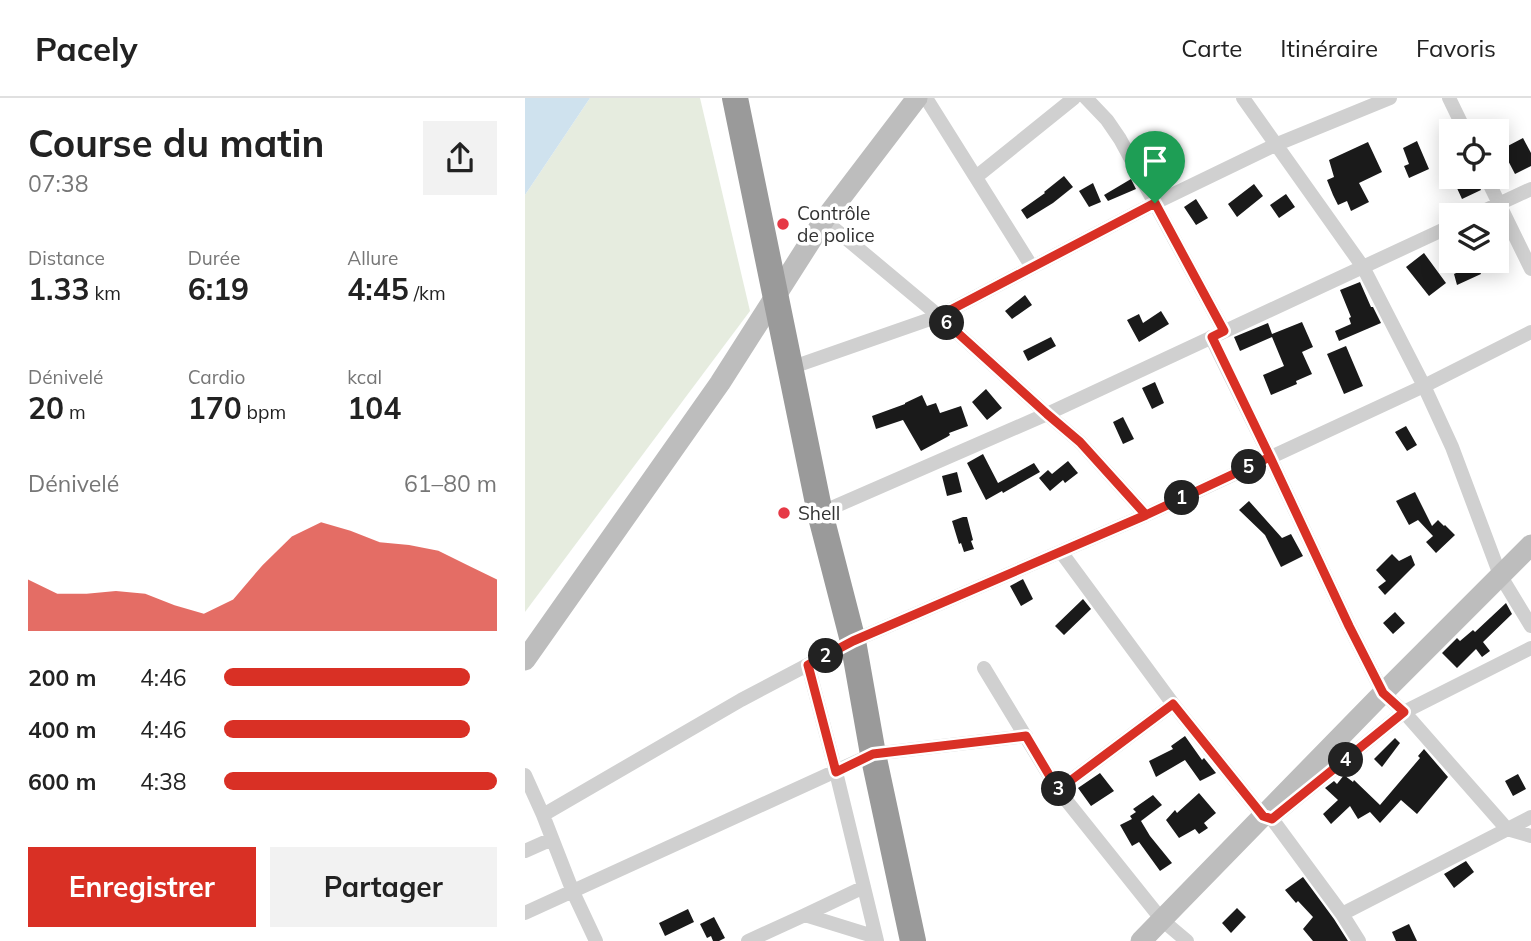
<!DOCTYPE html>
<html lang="fr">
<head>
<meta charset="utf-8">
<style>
	:root { --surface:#fff; --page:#f2f2f2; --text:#222; --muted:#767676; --line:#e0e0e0; --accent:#d93025 }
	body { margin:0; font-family:Mulish,sans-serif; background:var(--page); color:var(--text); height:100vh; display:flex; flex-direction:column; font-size:26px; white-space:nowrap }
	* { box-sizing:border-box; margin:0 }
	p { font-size:23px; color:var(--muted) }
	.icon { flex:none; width:38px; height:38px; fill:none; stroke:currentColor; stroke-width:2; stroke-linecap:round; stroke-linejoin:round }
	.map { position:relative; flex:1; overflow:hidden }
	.panel { display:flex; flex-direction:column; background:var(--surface); width:525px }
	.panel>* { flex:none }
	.buttons { position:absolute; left:914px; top:21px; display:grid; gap:14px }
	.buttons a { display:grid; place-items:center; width:70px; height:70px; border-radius:0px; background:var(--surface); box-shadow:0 4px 18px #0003; font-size:35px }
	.pin { position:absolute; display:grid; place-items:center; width:60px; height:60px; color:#fff; margin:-72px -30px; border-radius:50% 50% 50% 0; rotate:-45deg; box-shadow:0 0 7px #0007 }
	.pin .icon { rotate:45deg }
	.km { position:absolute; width:35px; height:35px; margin:-18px; border-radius:50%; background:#222; color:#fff; font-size:19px; line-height:35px; text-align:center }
	.round { display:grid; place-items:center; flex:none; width:74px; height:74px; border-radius:0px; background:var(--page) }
	.overview { display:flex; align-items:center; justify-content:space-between; height:119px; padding:0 28px }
	h1 { font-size:38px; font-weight:700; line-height:52px }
	.stats { display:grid; grid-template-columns:repeat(3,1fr); gap:10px; height:119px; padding:7px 28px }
	.stats div { display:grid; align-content:center }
	.stats b { font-size:30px; font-weight:700 }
	.stats small { font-size:19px; font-weight:400 }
	.stats p { font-size:19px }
	.chart { height:196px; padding:14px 28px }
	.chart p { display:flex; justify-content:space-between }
	.chart svg { width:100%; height:126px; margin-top:7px; fill:var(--accent); opacity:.7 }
	.cta { display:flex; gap:14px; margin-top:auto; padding:14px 28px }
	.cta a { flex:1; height:80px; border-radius:0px; background:var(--accent); color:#fff; font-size:28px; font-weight:700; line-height:80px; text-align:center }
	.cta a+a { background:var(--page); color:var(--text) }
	ul { padding:0 28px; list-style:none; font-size:23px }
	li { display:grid; grid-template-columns:112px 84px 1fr; align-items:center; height:52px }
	li i { height:18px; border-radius:9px; background:var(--accent) }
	header { display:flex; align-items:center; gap:42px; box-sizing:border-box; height:98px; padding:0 35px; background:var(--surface); border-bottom:2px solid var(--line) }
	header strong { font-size:33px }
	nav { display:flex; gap:38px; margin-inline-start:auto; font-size:24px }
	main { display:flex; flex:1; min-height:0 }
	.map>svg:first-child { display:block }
	.green { fill:#e6ecdf }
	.water { fill:#cfe2ee }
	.building { fill:#1a1a1a }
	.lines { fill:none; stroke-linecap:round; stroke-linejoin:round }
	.street { stroke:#d0d0d0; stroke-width:14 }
	.secondary { stroke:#bdbdbd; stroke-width:21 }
	.highway { stroke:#9a9a9a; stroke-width:26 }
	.route-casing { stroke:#fff; stroke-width:14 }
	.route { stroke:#d93025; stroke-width:9 }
	.poi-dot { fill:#e63946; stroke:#fff; stroke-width:2.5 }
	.labels { text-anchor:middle; stroke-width:7; stroke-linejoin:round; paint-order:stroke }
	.poi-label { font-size:19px; fill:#333; stroke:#fff; text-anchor:start }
</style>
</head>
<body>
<header>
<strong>Pacely</strong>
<nav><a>Carte</a><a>Itinéraire</a><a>Favoris</a></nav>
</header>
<main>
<section class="panel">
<div class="overview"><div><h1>Course du matin</h1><p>07:38</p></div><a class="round"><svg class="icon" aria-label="share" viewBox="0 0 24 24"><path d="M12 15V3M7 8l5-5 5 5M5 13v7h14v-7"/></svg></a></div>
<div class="stats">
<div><p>Distance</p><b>1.33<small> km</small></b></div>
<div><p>Durée</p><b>6:19</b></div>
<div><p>Allure</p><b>4:45<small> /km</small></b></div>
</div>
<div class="stats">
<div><p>Dénivelé</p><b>20<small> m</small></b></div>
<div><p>Cardio</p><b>170<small> bpm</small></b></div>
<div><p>kcal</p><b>104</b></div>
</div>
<div class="chart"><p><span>Dénivelé</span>61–80 m</p>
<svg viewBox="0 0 160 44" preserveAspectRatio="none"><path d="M0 44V26L10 31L20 31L30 30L40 31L50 35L60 38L70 33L80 21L90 11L100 6L110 9L120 13L130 14L140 16L150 21L160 26V44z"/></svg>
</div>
<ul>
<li><b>200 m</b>4:46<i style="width:90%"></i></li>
<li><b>400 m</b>4:46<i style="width:90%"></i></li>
<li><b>600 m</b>4:38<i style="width:100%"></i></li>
</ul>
<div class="cta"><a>Enregistrer</a><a>Partager</a></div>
</section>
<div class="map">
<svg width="1006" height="843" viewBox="0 0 1006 843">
	<rect width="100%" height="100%" fill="#fff"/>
	<path class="green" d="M65,0H175L225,213L0,514V97Z"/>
	<path class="water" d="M0,0H65L0,97Z"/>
	<path class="building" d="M998,40L1006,55V68L990,76L977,51Z
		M892,43L904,71L884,80L879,68L884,66L878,50Z
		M843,44L857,74L834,85L844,104L826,113L822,103L813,107L808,97L802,82L809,79L804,62Z
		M539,78L548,89L528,105L502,121L496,112L520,95L519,94Z
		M950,79L956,92L937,101L931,88Z
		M606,81L611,91L583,103L579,97Z
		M568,85L576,104L564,109L554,93Z
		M729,86L738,98L712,119L703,106Z
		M761,96L770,109L754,120L745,107Z
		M671,101L683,120L671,127L659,109Z
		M899,155L921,185L904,198L881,169Z
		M952,165L956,176L932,187L929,176Z
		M835,184L846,209H848L856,225L814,243L810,233L826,226L824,220L826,219L815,192Z
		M500,197L507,207L487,221L480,213Z
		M636,213L644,226L614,244L602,222L614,216L618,225Z
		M777,224L788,249L777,254L787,276L771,283L772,286L746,297L738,277L759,268L747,239L715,253L709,239L743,225L747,236Z
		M526,239L531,248L503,263L498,253Z
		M821,248L838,288L819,296L802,256Z
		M630,284L639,305L627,311L617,290Z
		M461,291L477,310L462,322L447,304Z
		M397,297L402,308L411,305L415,315L436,308L443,328L424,335L425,337L422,339L396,353L378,322L351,331L347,318L380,306V305Z
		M598,319L609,341L598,346L588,324Z
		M881,328L892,347L882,353L870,334Z
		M458,356L473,385L509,365L515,374L478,395L477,393L461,402L442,365Z
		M543,363L553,375L540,385L538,382L525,393L514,380L523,372L527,376Z
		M432,374L437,394L422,398L417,378Z
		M890,394L907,428L913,422L919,428L920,427L930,437L911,455L901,444L908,438L893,422L884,427L871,403Z
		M724,403L757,440L766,436L778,458L756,469L740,437L714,412Z
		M438,419H442L448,442L446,443L449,451L439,454L436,445L434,446L427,423Z
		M867,456L874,463L886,457L890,467L860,497L853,489L861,483L851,472Z
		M498,481L508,501L496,508L485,488Z
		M558,501L566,511L539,537L530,528Z
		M981,505L987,516L958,544L965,553L957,559L951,551L932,570L917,555L932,540L935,543L948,532L950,534Z
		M870,514L880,525L868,536L858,525Z
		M660,638L677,662L679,660L691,675L675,683L660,662L631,679L624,663L648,651L646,648Z
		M870,640L875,645L857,669L849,661Z
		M899,651L923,679L892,716L876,702L855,725L845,714L833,721L825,708L806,726L798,716L813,702L800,690L809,683L812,686L819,677L828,684L829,682L855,707L895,660L893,658Z
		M575,675L589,693L566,708L553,690Z
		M993,676L1001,691L988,698L980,683Z
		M674,695L691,715L679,725L683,730L674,736L670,731L654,740L641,722L650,712L652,715Z
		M628,697L637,707L616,723L625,738L647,765L635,773L614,744L607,748L595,727L607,721L605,718L611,714L608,711Z
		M941,763L949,774L929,790L919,776Z
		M778,779L809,821L823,843H788L778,831L788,819L773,803L771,805L760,792Z
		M712,810L721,819L706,835L697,825Z
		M163,811L169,824L140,838L134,825Z
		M189,819L200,840L194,843H188L186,838L182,840L175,826Z
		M884,826L892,843H871L867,834Z"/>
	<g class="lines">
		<path class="street" d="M401,0L507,169
			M561,0L582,22L595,41L699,233
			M718,0L838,169L899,288L927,349L975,477L1006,528
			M924,0L940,33
			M451,79L549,0
			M961,79L1006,171
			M950,117L1006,91
			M299,122L414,218L522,316L555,344L621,417
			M686,239L745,359L824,528L858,595L879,614L982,731L1006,738
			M265,270L414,218L630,105L750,47L865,0
			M295,415L522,316L926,128
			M536,454L648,606L738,718L747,721L817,816L834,843
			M283,567L311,674L352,843
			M459,570L533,692L637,822L662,843
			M0,677L18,717L48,794L71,843
			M533,692L648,606
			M18,717L216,602L328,543L621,417L899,288L1006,234
			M747,721L879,614L1006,550
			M0,753L27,741
			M0,815L348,656L501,638
			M817,816L1006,719
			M280,817L339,789
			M223,843L280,817L351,839"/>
		<path class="secondary" d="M0,562L195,285L299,122L392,0
			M616,843L858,595L1006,447"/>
		<path class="highway" d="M210,0L295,415L328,543L348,656L388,843"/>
	</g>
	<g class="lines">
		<g class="route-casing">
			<path id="route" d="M630,105L699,233L687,239L745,359L621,417L328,543L283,567L311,674L348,656L501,638L533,692L648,606L738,718L747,721L879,614L858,595L824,528L745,359L621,417L555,344L522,316L414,218L630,105"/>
		</g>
		<use href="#route" class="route"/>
	</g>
	<g class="poi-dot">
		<circle cx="258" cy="126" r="7"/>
		<circle cx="259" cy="415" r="7"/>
	</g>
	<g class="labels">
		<g class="poi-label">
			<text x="272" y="122">Contrôle<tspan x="272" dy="22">de police</tspan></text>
			<text x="273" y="422">Shell</text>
		</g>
	</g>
</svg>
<div class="buttons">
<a><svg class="icon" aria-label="locate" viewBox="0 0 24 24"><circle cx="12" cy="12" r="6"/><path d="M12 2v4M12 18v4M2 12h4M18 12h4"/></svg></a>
<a><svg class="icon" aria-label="layers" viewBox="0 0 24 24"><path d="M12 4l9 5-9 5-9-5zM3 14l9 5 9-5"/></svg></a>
</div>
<div class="pin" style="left:630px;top:105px;background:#1e9e55"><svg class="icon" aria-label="arrive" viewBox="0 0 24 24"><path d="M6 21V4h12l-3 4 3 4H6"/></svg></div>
<b class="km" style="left:657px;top:400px">1</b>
<b class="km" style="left:301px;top:558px">2</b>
<b class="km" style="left:534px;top:691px">3</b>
<b class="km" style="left:821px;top:662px">4</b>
<b class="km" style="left:724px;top:369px">5</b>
<b class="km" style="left:422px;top:225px">6</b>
</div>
</main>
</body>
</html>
